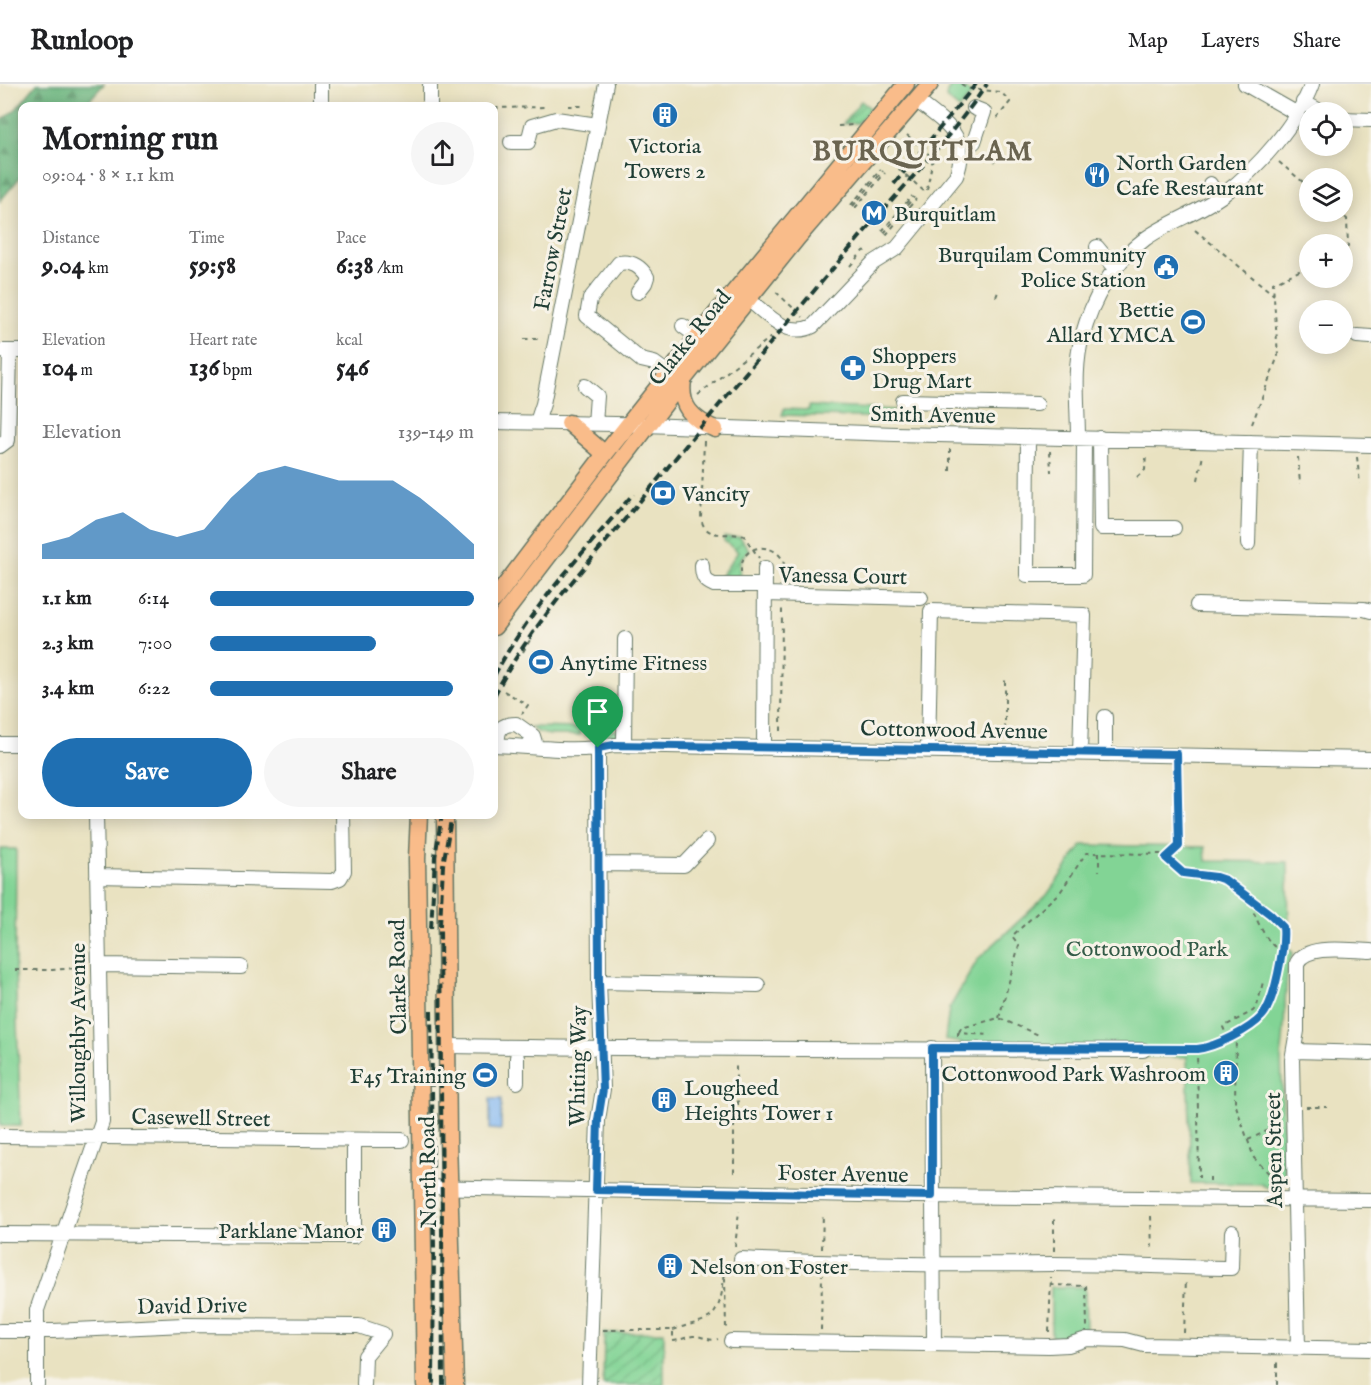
<!DOCTYPE html>
<html lang="en">
<head>
<meta charset="utf-8">
<style>
	:root { --surface:#fff; --page:#f6f6f6; --text:#202124; --muted:#757577; --line:#e0e0e0; --accent:#1f6fb2 }
	body { margin:0; font-family:"IM FELL English",serif; background:var(--page); color:var(--text); height:100vh; display:flex; flex-direction:column; font-size:22px; white-space:nowrap }
	* { box-sizing:border-box; margin:0 }
	p { font-size:20px; color:var(--muted) }
	.icon { flex:none; width:33px; height:33px; fill:none; stroke:currentColor; stroke-width:2; stroke-linecap:round; stroke-linejoin:round }
	.map { position:relative; flex:1; overflow:hidden }
	.panel { position:absolute; left:18px; top:18px; width:480px; height:717px; display:flex; flex-direction:column; background:var(--surface); border-radius:12px; box-shadow:0 3px 15px #0003 }
	.panel>* { flex:none }
	.controls { position:absolute; left:1299px; top:18px; display:grid; gap:12px }
	.controls a { display:grid; place-items:center; width:54px; height:54px; border-radius:50%; background:var(--surface); box-shadow:0 3px 15px #0003; font-size:30px }
	.pin { position:absolute; display:grid; place-items:center; width:51px; height:51px; color:#fff; margin:-62px -26px; border-radius:50% 50% 50% 0; rotate:-45deg; box-shadow:0 0 6px #0007 }
	.pin .icon { rotate:45deg }
	.round { display:grid; place-items:center; flex:none; width:63px; height:63px; border-radius:32px; background:var(--page) }
	.summary { display:flex; align-items:center; justify-content:space-between; height:102px; padding:0 24px }
	h1 { font-size:33px; font-weight:700; line-height:45px }
	.metrics { display:grid; grid-template-columns:repeat(3,1fr); gap:9px; height:102px; padding:6px 24px }
	.metrics div { display:grid; align-content:center }
	.metrics b { font-size:26px; font-weight:700 }
	.metrics small { font-size:16px; font-weight:400 }
	.metrics p { font-size:16px }
	.chart { height:168px; padding:12px 24px }
	.chart p { display:flex; justify-content:space-between }
	.chart svg { width:100%; height:108px; margin-top:6px; fill:var(--accent); opacity:.7 }
	.primary-button { display:flex; gap:12px; margin-top:auto; padding:12px 24px }
	.primary-button a { flex:1; height:69px; border-radius:36px; background:var(--accent); color:#fff; font-size:24px; font-weight:700; line-height:69px; text-align:center }
	.primary-button a+a { background:var(--page); color:var(--text) }
	ul { padding:0 24px; list-style:none; font-size:20px }
	li { display:grid; grid-template-columns:96px 72px 1fr; align-items:center; height:45px }
	li i { height:15px; border-radius:8px; background:var(--accent) }
	header { display:flex; align-items:center; gap:36px; box-sizing:border-box; height:84px; padding:0 30px; background:var(--surface); border-bottom:2px solid var(--line) }
	header strong { font-size:28px }
	nav { display:flex; gap:33px; margin-inline-start:auto; font-size:21px }
	.map>svg:first-child { display:block }
	.green { fill:#82d495; stroke:#508864; stroke-width:1.5 }
	.forest { fill:url(#forest-firs); stroke:#447a59; stroke-width:1.5 }
	.garden { fill:url(#garden-furrows); stroke:#508864; stroke-width:1.5 }
	.water { fill:#85b9f3; stroke:#527b94; stroke-width:1.5 }
	.lines { fill:none; stroke-linecap:round; stroke-linejoin:round }
	.minor-casing { stroke:#667765; stroke-width:16 }
	.major-casing { stroke:#667765; stroke-width:19 }
	.path { stroke:#667765; stroke-width:2; stroke-dasharray:4.5 4.5; stroke-linecap:butt }
	.minor { stroke:#fff; stroke-width:14 }
	.major { stroke:#f9bc8a; stroke-width:16 }
	.rail { stroke:#1f3d34; stroke-width:4; stroke-dasharray:9 4.5; stroke-linecap:butt }
	.route-casing { stroke:#fff; stroke-width:12 }
	.route { stroke:#1f6fb2; stroke-width:8 }
	.labels { text-anchor:middle; stroke-width:6; stroke-linejoin:round; paint-order:stroke }
	.poi-label { font-size:22px; fill:#1f3d34; stroke:#f7f3e8; text-anchor:start }
	.street-label { font-size:22px; fill:#1f3d34; stroke:#f7f3e8 }
	.park-label { font-size:22px; fill:#335b47; stroke:#f7f3e8 }
	.district-label { font-size:28px; font-weight:bold; letter-spacing:1.5px; fill:#6a6450; stroke:#f7f3e8 }
</style>
</head>
<body>
<header>
<strong>Runloop</strong>
<nav><a>Map</a><a>Layers</a><a>Share</a></nav>
</header>
<div class="map">
<svg width="1371" height="1301" viewBox="0 0 1371 1301">
	<defs>
		<pattern id="forest-firs" width="22" height="20" patternUnits="userSpaceOnUse" patternTransform="scale(1.5)"><rect width="22" height="20" fill="#69b67e"/><path d="M5 1l3.5 6h-7zM16 11l3.5 6h-7z" fill="#569568"/></pattern>
		<pattern id="garden-furrows" width="10" height="10" patternUnits="userSpaceOnUse" patternTransform="scale(1.5)"><rect width="10" height="10" fill="#82d495"/><path d="M-1 1l2-2M0 10L10 0M9 11l2-2" fill="none" stroke="#6aad7a"/></pattern>
	</defs>
	<rect width="100%" height="100%" fill="#f7f3e8"/>
	<filter id="ink" filterUnits="userSpaceOnUse"><feTurbulence type="fractalNoise" baseFrequency=".0167" numOctaves="2"/><feDisplacementMap in="SourceGraphic" scale="12" xChannelSelector="R" yChannelSelector="G"/><feConvolveMatrix kernelMatrix="1 2 1 2 8 2 1 2 1" color-interpolation-filters="sRGB"/></filter>
	<filter id="wash" filterUnits="userSpaceOnUse"><feTurbulence type="fractalNoise" baseFrequency=".008" numOctaves="4" result="noise"/><feDisplacementMap in="SourceGraphic" scale="24" xChannelSelector="R" yChannelSelector="G"/><feGaussianBlur stdDeviation="1.35" result="paint"/><feColorMatrix in="noise" values="0 0 0 0 0 0 0 0 0 0 0 0 0 0 0 0 0 1.4 0 .05"/><feComposite in="paint" operator="in"/></filter>
	<g filter="url(#wash)">
		<rect width="100%" height="100%" fill="#e9e2c1"/>
		<path class="green" d="M952,1L961,2L972,10L959,25L946,14L947,8Z
			M809,322L894,326L893,334L782,331L784,325L809,326Z
			M530,643L580,644V651C564,651 542,654 530,643Z
			M585,644H610L619,648L617,652L585,651Z
			M1082,761L1205,763L1206,777L1288,778L1289,865L1293,869C1282,891 1287,943 1281,972L1285,1092C1282,1104 1271,1108 1261,1100L1191,1099L1187,973H1141V967L961,964V959L945,956L949,925L978,875L1047,811Z
			M0,765H16L15,886L21,1042H0Z
			M1051,1203H1085L1086,1249L1051,1253Z"/>
		<path class="forest" d="M37,0H104L84,22H22V91L0,117V38L16,25Z"/>
		<path class="garden" d="M861,17L870,24L858,39L843,40Z
			M724,453H740L749,466C740,473 737,482 741,493H720L738,468L724,457Z
			M664,1248V1301H603L604,1249Z"/>
		<path class="water" d="M490,1015H501V1046L490,1045Z"/>
	</g>
	<g filter="url(#ink)">
		<g class="lines">
			<g class="minor-casing">
				<path id="minor" d="M321,0V22
					M430,0V22
					M1245,0L1296,29
					M1303,18L1322,28
					M1342,35L1371,36
					M511,58H528L532,42L556,35L598,41
					M974,58L984,28L974,24
					M1210,100L1218,114
					M1097,163L1116,186
					M638,208L645,199L647,193C640,182 632,177 619,179L590,215L587,232L641,276L654,279L669,290
					M748,215C767,230 787,255 813,242L873,179L897,164L956,92C972,52 943,38 916,16
					M683,242L698,253
					M1357,252L1371,253
					M0,267H22
					M585,302L597,312L595,340
					M903,317L1037,320
					M494,338L616,340L895,350L1371,361
					M537,338L543,320L606,0
					M1028,353L1027,491H1083L1084,354
					M1078,354C1078,321 1073,285 1082,253C1092,215 1113,179 1145,155C1170,137 1200,128 1224,110C1258,84 1297,40 1312,0
					M1100,354L1101,444H1174
					M0,362L8,356L10,267
					M1248,460L1251,358
					M702,481C702,492 704,497 714,501H765
					M765,510L921,514
					M1197,521L1364,525L1371,527
					M0,660H22
					M494,661C532,662 576,670 614,661L1371,675
					M498,661C497,646 500,640 516,640L533,652L536,662
					M624,661L625,555
					M764,662L765,484
					M928,666L931,527L1084,531L1080,669
					M1105,669V633
					M599,780L684,781L707,757
					M97,792L332,797L340,794L344,787L343,730
					M99,881L241,883
					M599,898L758,901
					M449,962C680,966 912,965 1143,966
					M932,964L934,1259
					M1294,967L1371,969
					M517,998V973
					M0,1052L402,1056
					M422,1103L915,1112L1371,1116
					M0,1150L354,1152V1056
					M741,1175C845,1180 949,1181 1052,1180C1112,1180 1172,1183 1231,1184L1232,1148
					M0,1247H53L184,1241L359,1242L383,1250L365,1272L364,1301
					M731,1257L1049,1262L1068,1261L1087,1255L1125,1256L1144,1261L1371,1265
					M1298,1264L1292,976L1297,947V879C1307,859 1351,867 1371,867
					M37,1301V1226L102,1038L96,730
					M589,1301L598,1036L603,1005L599,898L598,664"/>
			</g>
			<g class="major-casing">
				<path id="major" d="M683,296C679,322 692,335 715,345
					M569,339L605,370
					M494,516L605,370L716,230L906,0
					M494,543L683,296L798,153L930,0
					M419,730L417,775L425,1301
					M445,730L448,1055L455,1301"/>
			</g>
			<path class="path" d="M961,0L970,5L1001,8L1010,18L997,34
				M568,22H583
				M494,24L548,23
				M838,42L853,41
				M907,51L933,74H947
				M885,73L907,92L904,96
				M986,74H993V68
				M993,74L997,81
				M1279,78L1310,104
				M907,92L926,109
				M927,106L933,74
				M851,121L881,85
				M853,122L883,87
				M855,124L885,89
				M1338,128L1347,135L1348,163L1342,166
				M1195,146L1274,211
				M882,147L912,112
				M884,149L914,113
				M886,151L916,115
				M850,182L863,167L868,166
				M776,208L803,233
				M996,213L999,205
				M524,255H538
				M698,311L771,253
				M1252,340L1278,272L1273,199L1310,182
				M704,357L701,434C705,457 728,447 744,452L759,474
				M1050,367L1051,388
				M1298,373L1300,400
				M1357,373L1360,400
				M950,387V365
				M1137,393L1145,386L1146,370
				M1198,396L1203,371
				M741,488C739,449 799,461 781,497
				M523,568L530,556
				M504,607L528,621L522,630
				M781,647L782,524
				M1005,655V596
				M1099,768V787
				M1166,774L1179,762L1177,683
				M1257,820L1254,829C1259,841 1268,861 1281,867
				M15,886H52L87,883
				M999,934L1019,861L1012,852L1061,807L1086,769L1162,770L1183,790L1217,793L1225,796L1270,830L1283,843L1281,876L1267,926L1258,936L1212,963L1197,965L1156,966
				M959,948L961,944L999,934L1041,952
				M1236,950L1235,1019L1254,1074L1280,1101
				M958,952V949L991,951
				M1228,955L1223,943L1253,927L1257,922L1263,898
				M1197,965L1199,1094
				M1306,1023H1327
				M1248,1056L1277,1042L1279,1030
				M734,1089V1025H738V1007H736V978
				M1210,1097V1093
				M1151,1132L1152,1168
				M735,1163L739,1127
				M822,1165L823,1129
				M1054,1167V1131
				M725,1194L726,1245
				M1050,1201L1086,1202L1087,1243
				M603,1246H673V1257C681,1256 686,1253 693,1252C702,1251 708,1258 718,1255
				M673,1246C706,1234 717,1241 723,1202C724,1193 725,1187 730,1180
				M821,1246L822,1191
				M1049,1248L1051,1193
				M1184,1249L1186,1195
				M1277,1301V1278"/>
			<use href="#minor" class="minor"/>
			<use href="#major" class="major"/>
			<path class="rail" d="M894,100L976,0
				M494,592C529,525 584,468 633,410
				M494,612C532,538 589,479 641,416C711,331 781,245 853,161C898,108 948,57 987,0
				M431,845L435,773L442,730
				M431,926L434,1163L433,1301
				M443,1301L440,841L443,781L452,730"/>
		</g>
	</g>
	<g class="lines" filter="url(#ink)">
		<g class="route-casing">
			<path id="route" d="M614,661L1177,670L1179,762L1166,774L1183,789L1216,793L1225,796L1270,830L1283,843C1285,861 1275,918 1262,932C1250,946 1215,963 1197,965L932,964V1112L596,1106L598,1036L603,1005L599,898L598,664Z"/>
		</g>
		<use href="#route" class="route"/>
	</g>
	<defs>
		<g id="building-disc" transform="scale(1.35)"><circle r="9.5" fill="#1f6fb2" stroke="#f7f3e8"/><path d="M-4-6H4V6H1V3H-1V6H-4ZM-2.5-4.3h1.7v1.8h-1.7ZM.8-4.3h1.7v1.8H.8ZM-2.5-1h1.7V.8h-1.7ZM.8-1h1.7V.8H.8Z" fill="#fff"/></g>
		<g id="restaurant-disc" transform="scale(1.35)"><circle r="9.5" fill="#1f6fb2" stroke="#f7f3e8"/><path d="M-5-6h1v4h1v-4h1v4h1v-4h1v5L-1.5 .5V6h-2V.5L-5-1ZM5-6V6H3V1.5H1.5Q1.5-4 5-6Z" fill="#fff"/></g>
		<g id="metro-disc" transform="scale(1.35)"><circle r="9.5" fill="#1f6fb2" stroke="#f7f3e8"/><path d="M-5.5 5V-5H-3L0 0L3-5H5.5V5H3V-.5L0 4L-3-.5V5Z" fill="#fff"/></g>
		<g id="civic-disc" transform="scale(1.35)"><circle r="9.5" fill="#1f6fb2" stroke="#f7f3e8"/><path d="M-.6-6.5H3V-4.5H.6V-3L4-1V1h2V6H-6V1h2V-1L-.6-3ZM-1.2 2.5V6h2.4V2.5Z" fill="#fff"/></g>
		<g id="stadium-disc" transform="scale(1.35)"><circle r="9.5" fill="#1f6fb2" stroke="#f7f3e8"/><path d="M0-5a6.5 5 0 1 0 0 10a6.5 5 0 1 0 0-10ZM-3.5-1.8h7v3.6h-7Z" fill="#fff"/></g>
		<g id="pharmacy-disc" transform="scale(1.35)"><circle r="9.5" fill="#1f6fb2" stroke="#f7f3e8"/><path d="M-2-6h4v4h4v4h-4v4h-4v-4h-4v-4h4Z" fill="#fff"/></g>
		<g id="bank-disc" transform="scale(1.35)"><circle r="9.5" fill="#1f6fb2" stroke="#f7f3e8"/><path d="M-6-4H6V4H-6ZM0-2.3a2.3 2.3 0 1 0 0 4.6a2.3 2.3 0 1 0 0-4.6Z" fill="#fff"/></g>
	</defs>
	<g fill-rule="evenodd">
		<use href="#building-disc" x="665" y="31"/>
		<use href="#restaurant-disc" x="1097" y="91"/>
		<use href="#metro-disc" x="874" y="129"/>
		<use href="#civic-disc" x="1166" y="183"/>
		<use href="#stadium-disc" x="1193" y="238"/>
		<use href="#pharmacy-disc" x="853" y="284"/>
		<use href="#bank-disc" x="663" y="409"/>
		<use href="#stadium-disc" x="541" y="578"/>
		<use href="#building-disc" x="1226" y="989"/>
		<use href="#stadium-disc" x="485" y="991"/>
		<use href="#building-disc" x="664" y="1016"/>
		<use href="#building-disc" x="384" y="1146"/>
		<use href="#building-disc" x="670" y="1182"/>
	</g>
	<g class="labels">
		<g class="poi-label">
			<text x="665" y="69" text-anchor="middle">Victoria<tspan x="665" dy="25">Towers 2</tspan></text>
			<text x="1116" y="86">North Garden<tspan x="1116" dy="25">Cafe Restaurant</tspan></text>
			<text x="894" y="137">Burquitlam</text>
			<text x="1146" y="178" text-anchor="end">Burquilam Community<tspan x="1146" dy="25">Police Station</tspan></text>
			<text x="1174" y="233" text-anchor="end">Bettie<tspan x="1174" dy="25">Allard YMCA</tspan></text>
			<text x="872" y="279">Shoppers<tspan x="872" dy="25">Drug Mart</tspan></text>
			<text x="682" y="417">Vancity</text>
			<text x="560" y="586">Anytime Fitness</text>
			<text x="1206" y="997" text-anchor="end">Cottonwood Park Washroom</text>
			<text x="466" y="999" text-anchor="end">F45 Training</text>
			<text x="684" y="1011">Lougheed<tspan x="684" dy="25">Heights Tower 1</tspan></text>
			<text x="364" y="1154" text-anchor="end">Parklane Manor</text>
			<text x="690" y="1190">Nelson on Foster</text>
		</g>
		<g class="street-label">
			<text transform="translate(552 165) rotate(-79)" y="8">Farrow Street</text>
			<text transform="translate(689 253) rotate(-51)" y="8">Clarke Road</text>
			<text transform="translate(933 330) rotate(1)" y="8">Smith Avenue</text>
			<text transform="translate(843 491) rotate(1)" y="8">Vanessa Court</text>
			<text transform="translate(954 645) rotate(1)" y="8">Cottonwood Avenue</text>
			<text transform="translate(397 893) rotate(-91)" y="8">Clarke Road</text>
			<text transform="translate(77 949) rotate(-90)" y="8">Willoughby Avenue</text>
			<text transform="translate(577 982) rotate(-89)" y="8">Whiting Way</text>
			<text transform="translate(201 1033) rotate(1)" y="8">Casewell Street</text>
			<text transform="translate(1273 1066) rotate(-91)" y="8">Aspen Street</text>
			<text transform="translate(427 1088) rotate(-91)" y="8">North Road</text>
			<text transform="translate(843 1089) rotate(1)" y="8">Foster Avenue</text>
			<text transform="translate(192 1221) rotate(-1)" y="8">David Drive</text>
		</g>
		<g class="park-label">
			<text x="1147" y="872">Cottonwood Park</text>
		</g>
		<g class="district-label">
			<text x="923" y="76">BURQUITLAM</text>
		</g>
	</g>
</svg>
<div class="controls">
<a><svg class="icon" aria-label="locate" viewBox="0 0 24 24"><circle cx="12" cy="12" r="6"/><path d="M12 2v4M12 18v4M2 12h4M18 12h4"/></svg></a>
<a><svg class="icon" aria-label="layers" viewBox="0 0 24 24"><path d="M12 4l9 5-9 5-9-5zM3 14l9 5 9-5"/></svg></a>
<a>+</a>
<a>−</a>
</div>
<div class="pin" style="left:598px;top:664px;background:#1e9e55"><svg class="icon" aria-label="arrive" viewBox="0 0 24 24"><path d="M6 21V4h12l-3 4 3 4H6"/></svg></div>
<section class="panel">
<div class="summary"><div><h1>Morning run</h1><p>09:04 · 8 × 1.1 km</p></div><a class="round"><svg class="icon" aria-label="share" viewBox="0 0 24 24"><path d="M12 15V3M7 8l5-5 5 5M5 13v7h14v-7"/></svg></a></div>
<div class="metrics">
<div><p>Distance</p><b>9.04<small> km</small></b></div>
<div><p>Time</p><b>59:58</b></div>
<div><p>Pace</p><b>6:38<small> /km</small></b></div>
</div>
<div class="metrics">
<div><p>Elevation</p><b>104<small> m</small></b></div>
<div><p>Heart rate</p><b>136<small> bpm</small></b></div>
<div><p>kcal</p><b>546</b></div>
</div>
<div class="chart"><p><span>Elevation</span>139–149 m</p>
<svg viewBox="0 0 160 44" preserveAspectRatio="none"><path d="M0 44V38L10 35L20 28L30 25L40 32L50 35L60 32L70 19L80 9L90 6L100 9L110 12L120 12L130 12L140 19L150 28L160 38V44z"/></svg>
</div>
<ul>
<li><b>1.1 km</b>6:14<i style="width:100%"></i></li>
<li><b>2.3 km</b>7:00<i style="width:63%"></i></li>
<li><b>3.4 km</b>6:22<i style="width:92%"></i></li>
</ul>
<div class="primary-button"><a>Save</a><a>Share</a></div>
</section>
</div>
</body>
</html>
